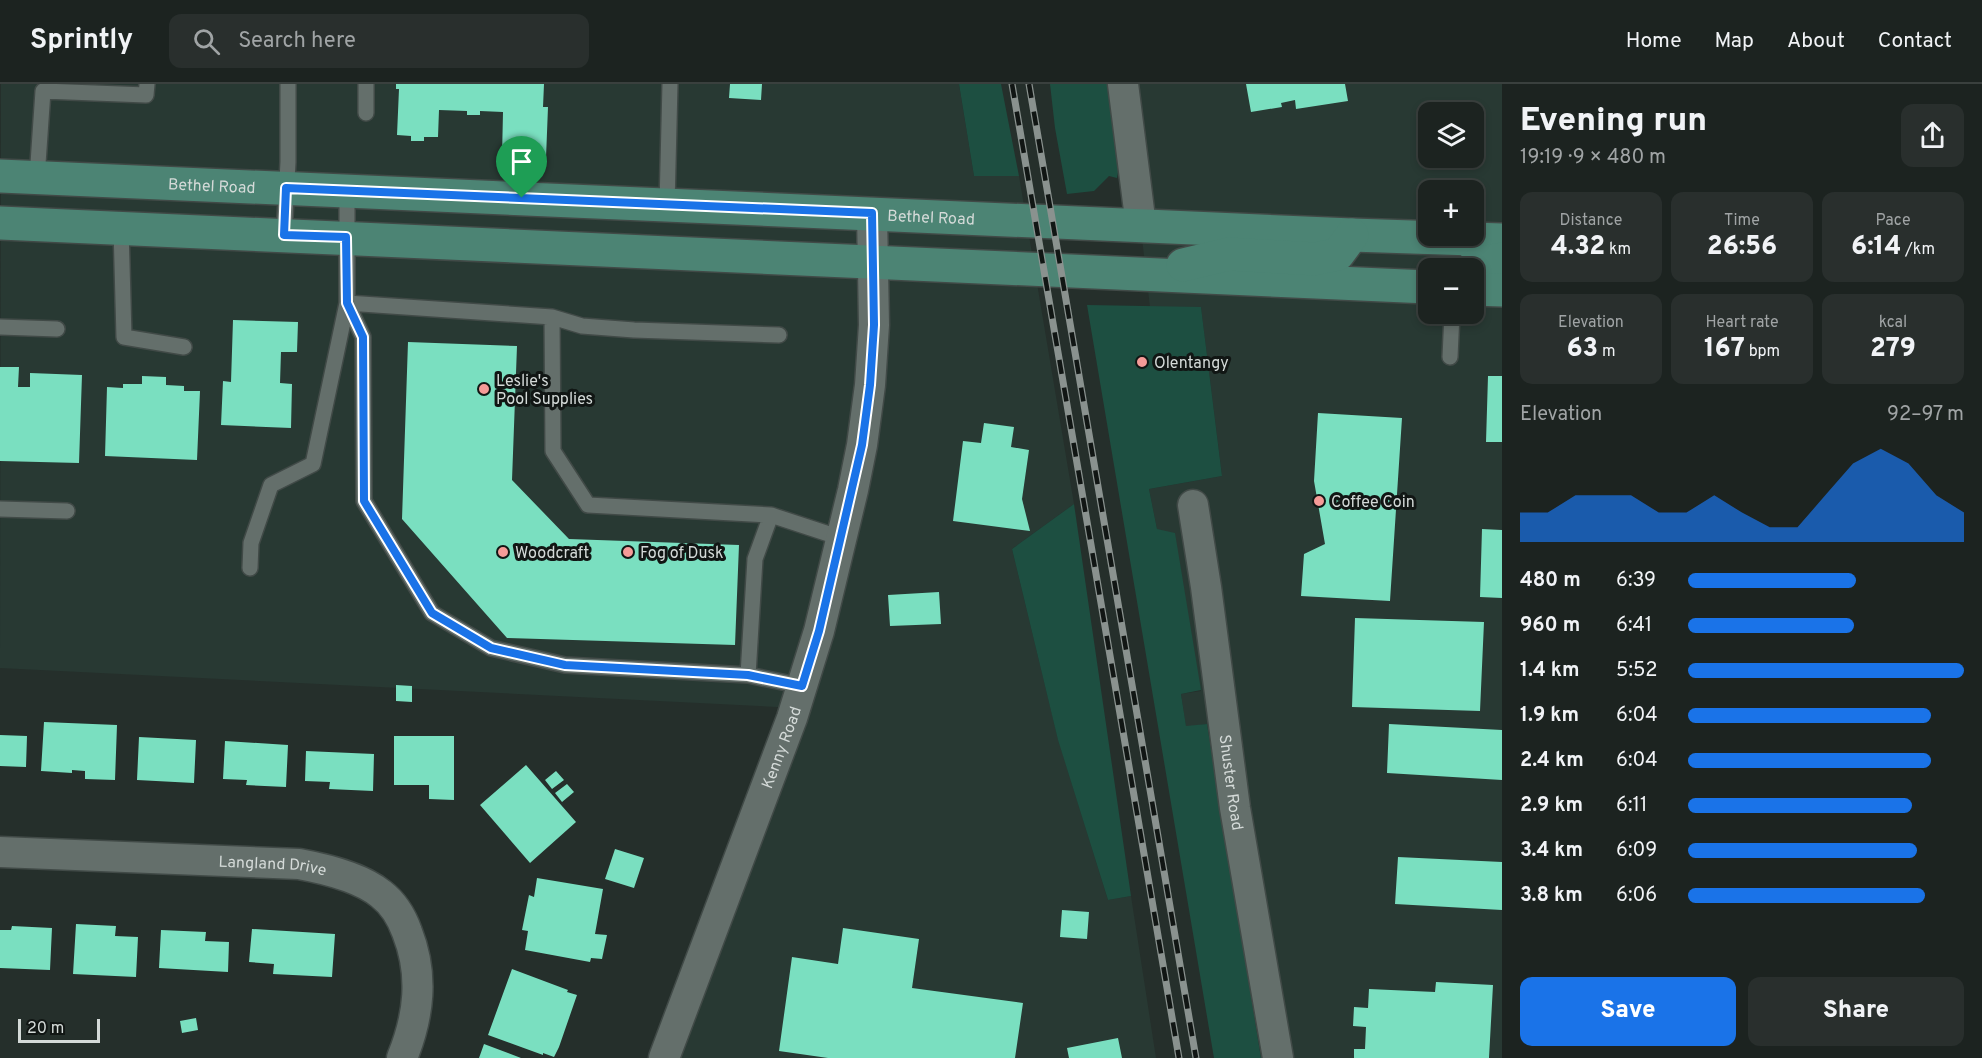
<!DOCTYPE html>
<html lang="en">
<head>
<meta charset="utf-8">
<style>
	:root { --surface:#1c2320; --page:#292f2d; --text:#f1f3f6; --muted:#a0a4a5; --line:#3a403e; --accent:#1a73e8 }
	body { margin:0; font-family:Overpass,sans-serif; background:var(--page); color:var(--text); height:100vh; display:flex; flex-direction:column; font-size:22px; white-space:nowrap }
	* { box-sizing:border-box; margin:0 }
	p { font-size:20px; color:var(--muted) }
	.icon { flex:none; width:33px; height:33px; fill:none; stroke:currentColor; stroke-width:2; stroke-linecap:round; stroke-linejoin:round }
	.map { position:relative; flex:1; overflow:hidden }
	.side { display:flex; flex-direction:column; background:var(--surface); width:480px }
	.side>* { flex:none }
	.fabs { position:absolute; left:1418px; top:18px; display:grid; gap:12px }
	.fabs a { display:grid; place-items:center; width:66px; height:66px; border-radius:12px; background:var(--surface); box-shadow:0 3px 9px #0003,0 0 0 2px var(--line); font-size:30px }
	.scale { position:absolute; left:18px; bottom:15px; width:82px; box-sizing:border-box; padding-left:6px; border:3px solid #d4dad8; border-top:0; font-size:16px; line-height:21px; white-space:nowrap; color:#d4dad8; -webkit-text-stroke:4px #111614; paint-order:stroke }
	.pin { position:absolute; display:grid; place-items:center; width:51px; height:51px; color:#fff; margin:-62px -26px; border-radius:50% 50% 50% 0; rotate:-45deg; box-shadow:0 0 6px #0007 }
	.pin .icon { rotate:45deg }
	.round { display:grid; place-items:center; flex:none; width:63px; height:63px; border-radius:12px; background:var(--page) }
	.overview { display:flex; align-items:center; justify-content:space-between; height:102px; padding:0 18px }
	h1 { font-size:33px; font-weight:800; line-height:45px }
	.figures { display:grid; grid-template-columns:repeat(3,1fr); gap:9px; height:102px; padding:6px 18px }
	.figures div { display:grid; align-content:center; border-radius:12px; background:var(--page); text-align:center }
	.figures b { font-size:26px; font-weight:800 }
	.figures small { font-size:16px; font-weight:400 }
	.figures p { font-size:16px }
	.chart { height:168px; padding:12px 18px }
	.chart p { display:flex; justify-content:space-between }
	.chart svg { width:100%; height:108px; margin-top:6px; fill:var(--accent); opacity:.7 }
	.action { display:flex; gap:12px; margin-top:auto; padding:12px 18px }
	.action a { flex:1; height:69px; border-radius:12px; background:var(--accent); color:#fff; font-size:24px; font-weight:800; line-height:69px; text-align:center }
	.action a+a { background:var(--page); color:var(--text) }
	ul { padding:0 18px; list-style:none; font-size:20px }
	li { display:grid; grid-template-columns:96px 72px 1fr; align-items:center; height:45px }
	li i { height:15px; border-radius:8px; background:var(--accent) }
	header { display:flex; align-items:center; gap:36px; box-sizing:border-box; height:84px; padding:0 30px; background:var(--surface); border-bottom:2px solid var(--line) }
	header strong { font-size:28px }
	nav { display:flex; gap:33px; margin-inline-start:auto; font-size:21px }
	.search { width:420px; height:54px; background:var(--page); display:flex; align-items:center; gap:15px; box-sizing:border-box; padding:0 21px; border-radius:12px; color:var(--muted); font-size:22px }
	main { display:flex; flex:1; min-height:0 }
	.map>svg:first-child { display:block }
	.built { fill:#283933; fill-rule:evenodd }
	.green { fill:#1d4f41 }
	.building { fill:#7adfc0 }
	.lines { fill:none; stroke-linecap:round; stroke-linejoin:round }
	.service-casing { stroke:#414a47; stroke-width:18 }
	.minor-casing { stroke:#414a47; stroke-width:33 }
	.primary-casing { stroke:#414a47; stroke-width:36 }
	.service { stroke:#646f6b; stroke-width:15 }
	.minor { stroke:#646f6b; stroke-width:30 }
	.primary { stroke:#4c8474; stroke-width:33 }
	.rail-casing { stroke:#8a928f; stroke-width:7 }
	.rail { stroke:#111614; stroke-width:4.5; stroke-dasharray:14; stroke-linecap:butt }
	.route-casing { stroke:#fff; stroke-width:12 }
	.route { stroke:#1a73e8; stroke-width:8 }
	.poi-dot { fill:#f59b98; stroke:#111614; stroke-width:2 }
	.labels { text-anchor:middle; stroke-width:6; stroke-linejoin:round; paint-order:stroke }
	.street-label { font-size:16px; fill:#d4dad8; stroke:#111614 }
	.poi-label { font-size:16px; fill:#d4dad8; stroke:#111614; text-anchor:start }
</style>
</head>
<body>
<header>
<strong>Sprintly</strong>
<div class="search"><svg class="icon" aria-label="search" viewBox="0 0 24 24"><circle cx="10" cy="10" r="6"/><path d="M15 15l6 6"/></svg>Search here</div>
<nav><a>Home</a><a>Map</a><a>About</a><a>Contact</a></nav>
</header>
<main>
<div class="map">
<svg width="1502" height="974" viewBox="0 0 1502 974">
	<rect width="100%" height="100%" fill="#252f2b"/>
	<path class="built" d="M1,0H959L974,92H1019L1074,420L1012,465L1058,655L1108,816L1131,812L1156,974H666L797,624L0,584Z
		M1124,0H1502V974H1261L1207,640L1186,643L1181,610L1201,607L1157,445L1149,405L1222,392L1201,224L1150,223ZM1428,28H1473V74H1428ZM1428,106H1473V152H1428ZM1428,184H1473V230H1428Z"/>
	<path class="green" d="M959,0H1001L1019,92H974Z
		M1050,0H1108L1119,83L1117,94L1109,92L1094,107L1067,110L1055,44Z
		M1087,221L1201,223L1222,392L1149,405L1157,445L1175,449L1201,606L1181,610L1186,642L1207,640L1261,974H1214Z
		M1074,420L1131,812L1108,816L1058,656L1012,465Z"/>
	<path class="building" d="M396,0H544L543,23H548L546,74L502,73L503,28L480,27V31H467V27L439,26L438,53H424V57H411V52L397,51L399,5H396Z
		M730,0H762L761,16L729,14Z
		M1246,0H1345L1348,17L1296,25L1295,16L1281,19L1282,23L1251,28Z
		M233,236L298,238L297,268H281L280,299L292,300L291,344L221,341L223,297L231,298Z
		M408,258L517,262L512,396L569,455L739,461L735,561L507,554L402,435Z
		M0,283H19L18,303H30V289L82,291L79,379L0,377Z
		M142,292L166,293V301L184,302V307H200L197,376L105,372L107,303L123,304V300H142Z
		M1488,292H1502V358H1486Z
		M1318,329L1402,334L1390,517L1301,512L1304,470L1325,460L1314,397Z
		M984,339L1014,343L1011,363L1029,366L1022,415L1030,447L953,437L963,357L981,359Z
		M1482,445L1502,446V514L1480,513Z
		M939,508L941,540L890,542L888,511Z
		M1355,534L1484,538L1480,627L1352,623Z
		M396,601L412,602V618L396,617Z
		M44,638L117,641L115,696L85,695V687L72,686V689L41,687Z
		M1389,640L1502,646V696L1387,689Z
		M0,651L27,652L26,683L0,682Z
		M394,652H454V716L429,715V701H394Z
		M139,653L196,656L194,699L137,696Z
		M225,657L288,661L286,703L246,701L247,696L223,695Z
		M306,667L374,670L373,707L329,705L330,698L305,697Z
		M526,681L576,738L530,779L480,721Z
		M556,687L564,696L552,705L545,696Z
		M567,700L574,708L562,718L555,709Z
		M615,765L644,774L634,804L605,795Z
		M1398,773L1502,778V826L1395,820Z
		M537,794L603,805L595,850L607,851L602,875L591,874L590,878L525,866L528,847L522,846L529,811L534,813Z
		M1062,826L1089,828L1087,855L1060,853Z
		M76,840L116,842L115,852L138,853L136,893L73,890Z
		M12,842L52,844L50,886L0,884V846H11Z
		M843,844L919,855L912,904L1023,919L1015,974H828L779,967L792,873L838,880Z
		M252,845L335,850L332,893L273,890L274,880L249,878Z
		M161,846L206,848L205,857L229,858L228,888L159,884Z
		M512,885L568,906L567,908L577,911L559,963L554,973L543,969V971L488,951Z
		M1436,898L1493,901L1489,974H1354V965H1365L1366,943L1353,942L1354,923L1368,924L1369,905L1435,908Z
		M196,934L198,946L182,949L180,937Z
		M1118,954L1122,974H1069L1067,964Z
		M484,960L521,974H479Z"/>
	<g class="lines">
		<g class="service-casing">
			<path id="service" d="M366,29V0
				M37,94L43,7L146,11L147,0
				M667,121L670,0
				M121,144L124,253L184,263
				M284,151L288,78V0
				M347,219L363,253L364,417L432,529L491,564L565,581L748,591
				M347,219L552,233L582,242L634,246L779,251
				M552,233L553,367L588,421L771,431L841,454
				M0,243L57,245
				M1450,273L1452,230
				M0,425L67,427
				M771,431L755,475L748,591L802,602
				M250,484L251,459L271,401L313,380L347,219V107"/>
		</g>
		<g class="minor-casing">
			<g id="minor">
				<path d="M1123,0L1141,142"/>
				<path id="s1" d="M1193,421L1206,503L1235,724L1278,974"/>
				<path id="s2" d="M0,768L299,780C326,785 360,793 381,810C394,820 402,834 407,848C424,891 419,932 402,974"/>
				<path id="s3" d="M664,974L792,634L819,547L853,406L862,361L870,301L874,241L872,129"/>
			</g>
		</g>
		<g class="primary-casing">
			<g id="primary">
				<path id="s4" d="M0,92L1352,151L1502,156"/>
				<path d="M0,139L1428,203"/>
				<path d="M1183,181L1229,170L1315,175L1338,170L1352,151"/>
				<path d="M1472,184L1479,179L1502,175"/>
				<path d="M1473,205L1502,206"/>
			</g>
		</g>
		<use href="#service" class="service"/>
		<use href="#minor" class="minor"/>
		<use href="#primary" class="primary"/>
		<g class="rail-casing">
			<path id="rail" d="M1012,0L1179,974
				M1029,0L1196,974"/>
		</g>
		<use href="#rail" class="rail"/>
	</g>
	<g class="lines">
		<g class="route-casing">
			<path id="route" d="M286,104L872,129L874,241L870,301L862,361L819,547L802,602L748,591L565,581L491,564L432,529L364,417L363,253L347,219L346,153L284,151Z"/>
		</g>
		<use href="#route" class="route"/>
	</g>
	<g class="poi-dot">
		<circle cx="1142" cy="278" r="6"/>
		<circle cx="484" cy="305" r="6"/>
		<circle cx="1319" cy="417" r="6"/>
		<circle cx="503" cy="468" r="6"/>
		<circle cx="628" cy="468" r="6"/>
	</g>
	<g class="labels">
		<g class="street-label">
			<text dy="6" stroke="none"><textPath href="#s4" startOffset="212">Bethel Road</textPath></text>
			<text dy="6" stroke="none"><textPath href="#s4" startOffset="932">Bethel Road</textPath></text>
			<text dy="6" stroke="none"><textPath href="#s3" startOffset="332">Kenny Road</textPath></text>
			<text dy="6" stroke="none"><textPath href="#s1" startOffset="280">Shuster Road</textPath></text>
			<text dy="6" stroke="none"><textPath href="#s2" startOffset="273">Langland Drive</textPath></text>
		</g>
		<g class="poi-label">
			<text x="1154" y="284">Olentangy</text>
			<text x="496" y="302">Leslie's<tspan x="496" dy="18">Pool Supplies</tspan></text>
			<text x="1331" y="423">Coffee Coin</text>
			<text x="515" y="474">Woodcraft</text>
			<text x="640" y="474">Fog of Dusk</text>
		</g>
	</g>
</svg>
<div class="fabs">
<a><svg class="icon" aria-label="layers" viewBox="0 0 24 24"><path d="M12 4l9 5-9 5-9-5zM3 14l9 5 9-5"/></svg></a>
<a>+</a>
<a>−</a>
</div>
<div class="scale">20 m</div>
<div class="pin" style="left:522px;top:114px;background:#1e9e55"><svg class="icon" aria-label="arrive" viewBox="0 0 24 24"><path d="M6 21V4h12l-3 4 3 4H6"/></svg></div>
</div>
<section class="side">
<div class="overview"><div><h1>Evening run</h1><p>19:19 · 9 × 480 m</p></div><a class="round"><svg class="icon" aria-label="share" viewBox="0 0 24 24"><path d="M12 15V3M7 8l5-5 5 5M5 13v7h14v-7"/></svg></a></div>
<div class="figures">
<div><p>Distance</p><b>4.32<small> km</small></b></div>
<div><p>Time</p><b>26:56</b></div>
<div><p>Pace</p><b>6:14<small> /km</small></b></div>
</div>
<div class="figures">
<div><p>Elevation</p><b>63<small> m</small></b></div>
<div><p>Heart rate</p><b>167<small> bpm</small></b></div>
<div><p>kcal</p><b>279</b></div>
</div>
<div class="chart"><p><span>Elevation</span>92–97 m</p>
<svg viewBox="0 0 160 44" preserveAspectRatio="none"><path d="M0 44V32L10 32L20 25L30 25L40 25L50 32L60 32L70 25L80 32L90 38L100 38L110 25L120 12L130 6L140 12L150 25L160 32V44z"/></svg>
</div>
<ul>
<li><b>480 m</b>6:39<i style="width:61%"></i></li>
<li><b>960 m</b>6:41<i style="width:60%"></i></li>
<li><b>1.4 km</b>5:52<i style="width:100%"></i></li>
<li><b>1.9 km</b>6:04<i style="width:88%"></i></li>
<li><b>2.4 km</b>6:04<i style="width:88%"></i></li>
<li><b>2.9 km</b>6:11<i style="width:81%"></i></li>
<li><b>3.4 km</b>6:09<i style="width:83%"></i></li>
<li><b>3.8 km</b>6:06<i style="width:86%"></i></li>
</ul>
<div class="action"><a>Save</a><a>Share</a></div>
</section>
</main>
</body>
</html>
